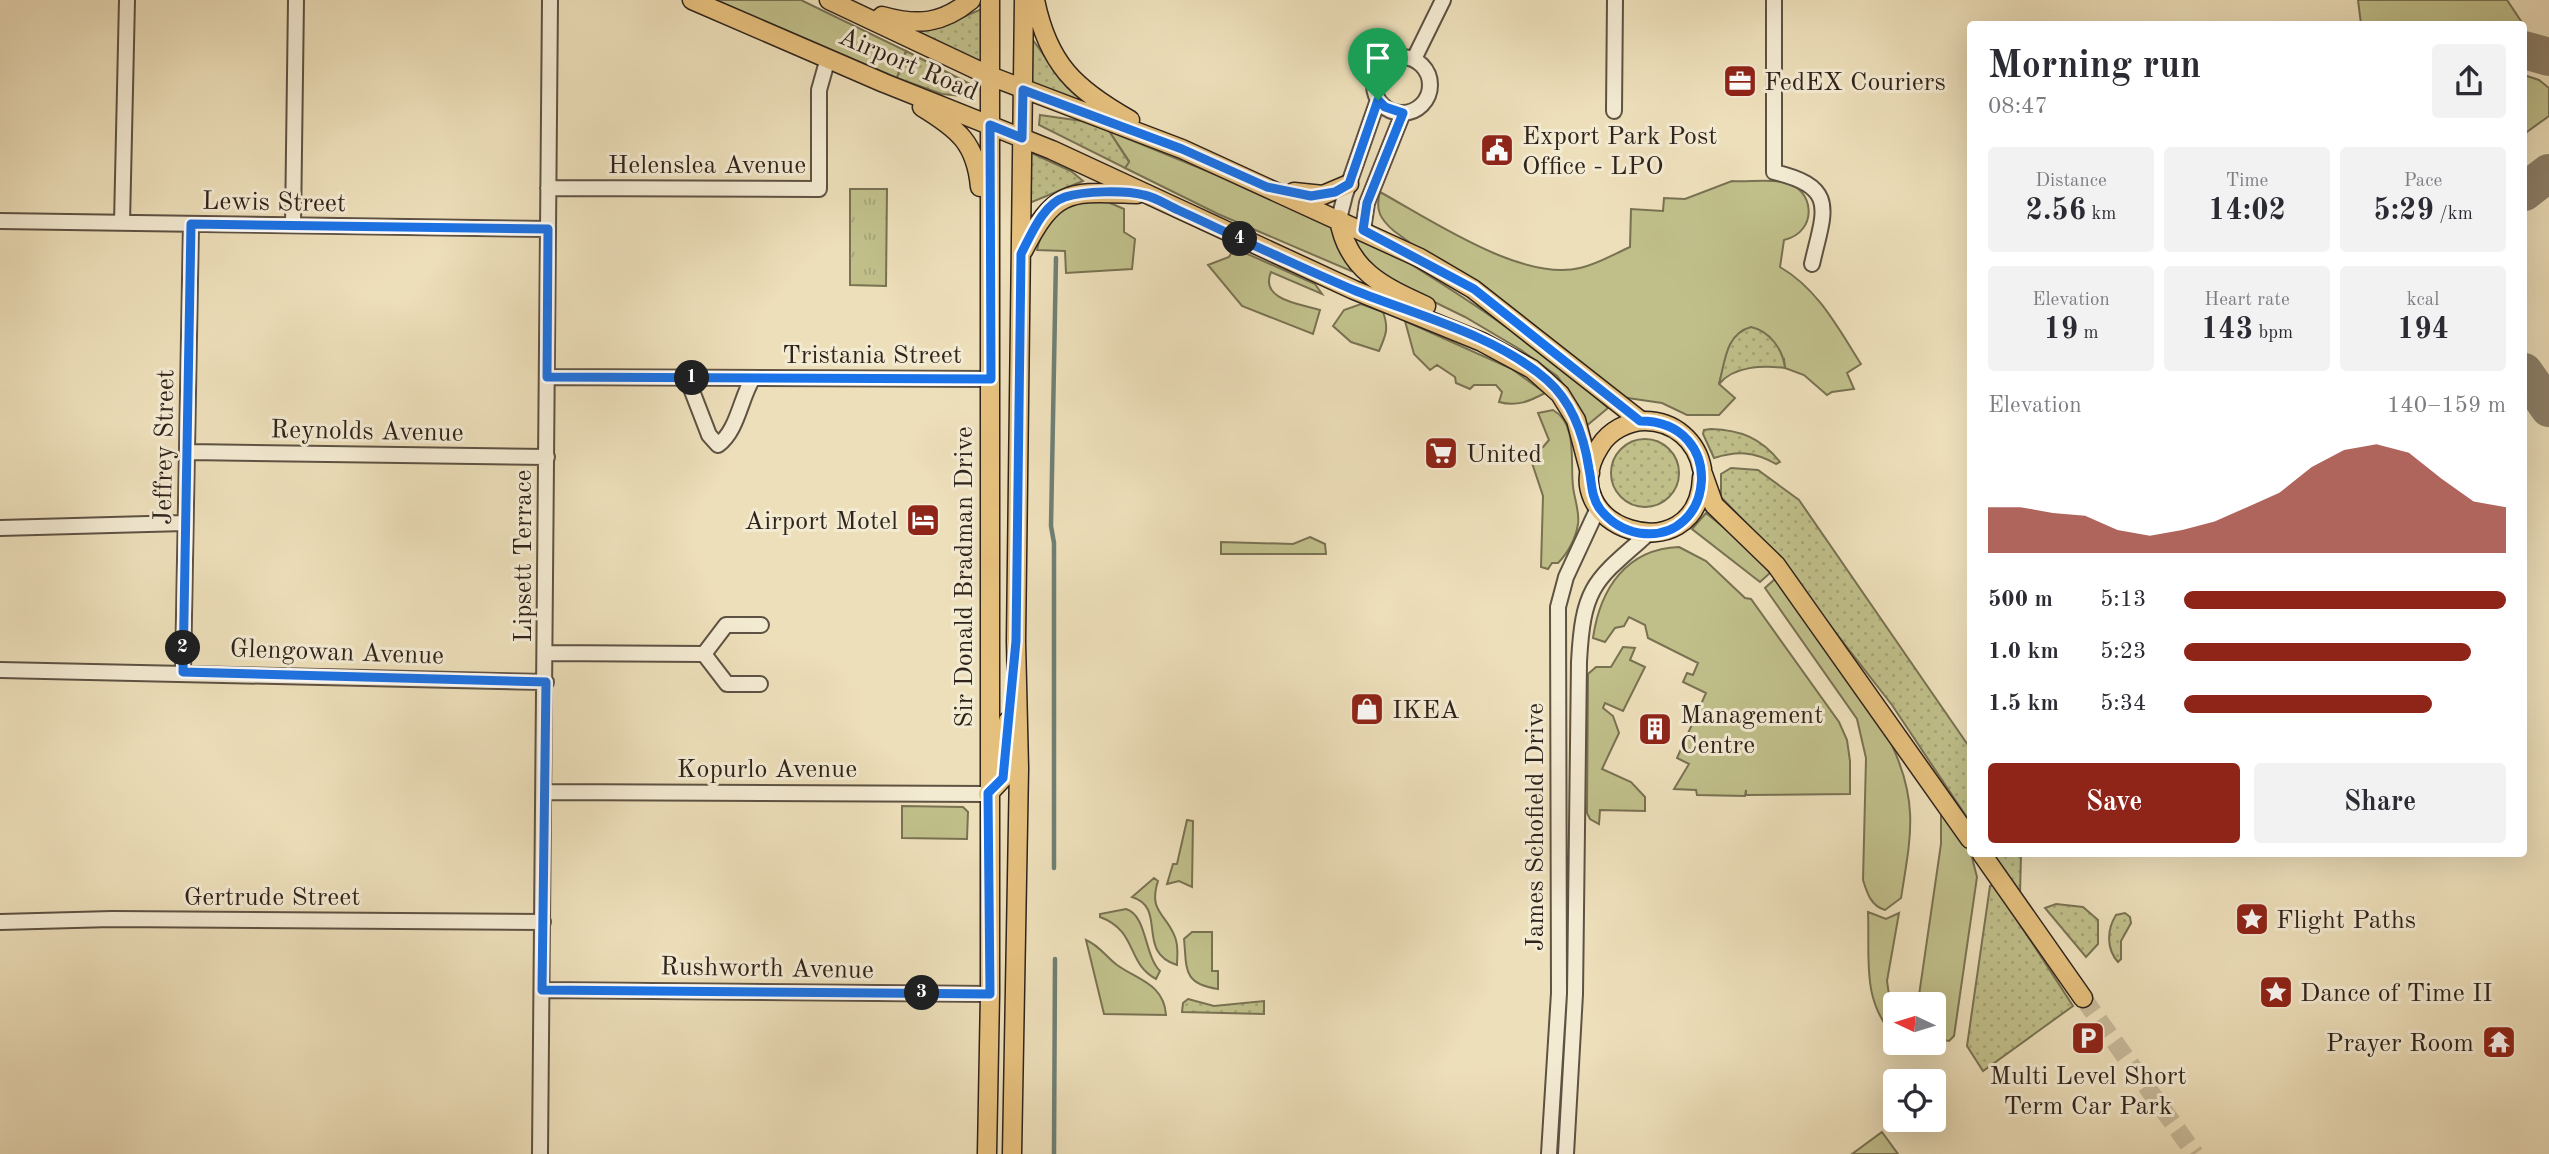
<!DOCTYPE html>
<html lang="en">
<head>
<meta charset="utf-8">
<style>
	:root { --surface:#fff; --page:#f2f2f3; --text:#2b2b33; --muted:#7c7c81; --accent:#8f2418 }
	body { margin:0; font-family:"Old Standard TT",serif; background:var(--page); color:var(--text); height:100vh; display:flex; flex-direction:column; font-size:26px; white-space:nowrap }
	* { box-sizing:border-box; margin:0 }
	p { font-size:23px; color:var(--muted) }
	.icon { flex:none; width:38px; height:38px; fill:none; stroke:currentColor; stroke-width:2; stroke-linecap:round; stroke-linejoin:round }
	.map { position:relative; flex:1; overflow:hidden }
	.drawer { position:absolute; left:1967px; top:21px; width:560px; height:836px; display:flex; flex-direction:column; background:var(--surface); border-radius:7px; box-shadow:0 7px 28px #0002 }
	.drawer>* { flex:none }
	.needle { width:46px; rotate:274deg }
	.fabs { position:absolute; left:1883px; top:992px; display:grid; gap:14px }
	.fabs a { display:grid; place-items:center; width:63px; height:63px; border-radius:7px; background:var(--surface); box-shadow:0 7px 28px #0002; font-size:35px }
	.pin { position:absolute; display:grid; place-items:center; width:60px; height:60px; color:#fff; margin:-72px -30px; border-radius:50% 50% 50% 0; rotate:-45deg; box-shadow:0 0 7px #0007 }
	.pin .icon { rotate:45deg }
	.km { position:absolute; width:35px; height:35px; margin:-18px; border-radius:50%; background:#222; color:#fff; font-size:19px; line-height:35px; text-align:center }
	.round { display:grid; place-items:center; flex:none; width:74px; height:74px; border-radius:7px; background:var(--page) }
	.overview { display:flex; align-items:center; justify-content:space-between; height:119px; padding:0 21px }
	h1 { font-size:38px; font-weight:600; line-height:52px }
	.figures { display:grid; grid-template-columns:repeat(3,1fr); gap:10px; height:119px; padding:7px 21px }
	.figures div { display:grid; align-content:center; border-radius:7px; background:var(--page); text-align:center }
	.figures b { font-size:30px; font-weight:600 }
	.figures small { font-size:19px; font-weight:400 }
	.figures p { font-size:19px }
	.chart { height:196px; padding:14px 21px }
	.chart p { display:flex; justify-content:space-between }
	.chart svg { width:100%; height:126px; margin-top:7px; fill:var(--accent); opacity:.7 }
	.action { display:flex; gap:14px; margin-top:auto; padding:14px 21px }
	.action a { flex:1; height:80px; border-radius:7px; background:var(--accent); color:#fff; font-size:28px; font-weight:600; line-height:80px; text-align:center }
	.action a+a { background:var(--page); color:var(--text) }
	ul { padding:0 21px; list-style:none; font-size:23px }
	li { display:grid; grid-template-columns:112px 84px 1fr; align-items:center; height:52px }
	li i { height:18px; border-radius:9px; background:var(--accent) }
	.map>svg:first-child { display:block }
	.grass { fill:#c0bf8a; stroke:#787152; stroke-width:2 }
	.park { fill:url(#park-tufts); stroke:#787152; stroke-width:2 }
	.garden { fill:url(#garden-dots); stroke:#787152; stroke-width:2 }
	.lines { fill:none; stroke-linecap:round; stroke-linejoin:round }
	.stream { stroke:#6f7f74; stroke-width:4.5 }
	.taxiway { stroke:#8e816a; stroke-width:38 }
	.major-tunnel { stroke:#c7b99a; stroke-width:18; stroke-dasharray:18 9; stroke-linecap:butt }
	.minor-casing { stroke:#5e5243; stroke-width:18 }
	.major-casing { stroke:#2f231b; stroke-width:21 }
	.minor { stroke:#f3ead2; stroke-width:14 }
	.major { stroke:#e6c07d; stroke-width:18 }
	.route-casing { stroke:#fff; stroke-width:14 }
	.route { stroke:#1a73e8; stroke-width:9 }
	.labels { text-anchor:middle; stroke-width:6; stroke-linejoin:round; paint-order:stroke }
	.street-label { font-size:26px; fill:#2f231b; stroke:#f3ead2 }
	.poi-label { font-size:26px; fill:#2f231b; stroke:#f3ead2; text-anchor:start }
</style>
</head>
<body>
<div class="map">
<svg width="2549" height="1154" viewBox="0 0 2549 1154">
	<defs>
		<pattern id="park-tufts" width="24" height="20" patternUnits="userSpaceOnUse" patternTransform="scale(1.75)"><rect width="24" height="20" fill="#c0bf8a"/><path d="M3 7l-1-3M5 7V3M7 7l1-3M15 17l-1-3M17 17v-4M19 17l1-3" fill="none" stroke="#a5a476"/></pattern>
		<pattern id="garden-dots" width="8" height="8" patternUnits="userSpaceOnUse" patternTransform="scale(1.75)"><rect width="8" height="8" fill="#c0bf8a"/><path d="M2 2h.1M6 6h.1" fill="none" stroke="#a5a476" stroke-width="1.8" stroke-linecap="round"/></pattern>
	</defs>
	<rect width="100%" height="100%" fill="#eddfba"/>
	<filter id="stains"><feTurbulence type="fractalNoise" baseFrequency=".00286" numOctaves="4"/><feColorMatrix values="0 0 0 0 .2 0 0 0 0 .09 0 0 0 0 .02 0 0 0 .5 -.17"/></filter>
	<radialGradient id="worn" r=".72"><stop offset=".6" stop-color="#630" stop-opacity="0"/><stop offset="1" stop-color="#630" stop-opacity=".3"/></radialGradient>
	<path class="grass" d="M716,0H801L906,51L897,78Z
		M2358,0H2507L2523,24H2361Z
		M2524,75L2539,80L2549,88V116L2524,134Z
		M1109,131L1334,223L1351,271L1218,214L1125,168L1129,161Z
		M1732,181C1748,182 1767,179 1783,182C1815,187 1819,232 1784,240L1780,267C1818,289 1838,328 1861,364L1847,373L1854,389L1832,392L1827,395L1804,375L1785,368L1784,359L1723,369L1719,384L1735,398L1719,415H1687L1662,403L1621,397L1394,231C1380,219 1375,210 1380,192C1431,220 1522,282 1580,268C1598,264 1614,254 1630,247L1631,209L1663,211L1664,198L1685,199Z
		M1101,199L1124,209V232L1135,239L1132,269L1066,273L1065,251L1037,250C1044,215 1068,203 1101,199Z
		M1358,232C1446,285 1531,338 1608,408L1585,427L1572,396L1557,376L1521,350L1465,317L1373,272L1352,240Z
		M1234,248L1315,284L1322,294L1271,272C1259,300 1301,304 1320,310L1313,334L1242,306L1208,265L1229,257Z
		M1361,304L1383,312C1389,328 1386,335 1379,351L1351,342L1333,326L1344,310Z
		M1405,321L1512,369L1545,393C1530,401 1517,407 1499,402L1502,392L1496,385H1474L1470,389L1456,383L1455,377L1437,365L1430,370L1414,354Z
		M1553,410C1578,424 1570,462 1573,486C1574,498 1580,512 1578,524C1576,538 1568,553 1558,563H1552L1548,569L1541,567L1543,496L1528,451L1543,447L1549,440L1538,413Z
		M1706,513L1750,549L1770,573L1760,582L1692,529Z
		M1310,537L1325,544L1326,554H1221V542L1293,544Z
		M1679,547L1706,561L1745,598L1751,599L1839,722L1847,740L1850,761V794L1746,795V790L1745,796L1697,795L1696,790L1674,789L1689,764L1677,758L1706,693L1683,682L1687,673L1693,675L1698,663L1648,638L1645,625L1629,617L1624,626L1615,628L1605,642L1593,638C1600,589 1626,549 1679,547Z
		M1776,578L1891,743C1919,803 1911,835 1901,898L1885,910C1871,906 1867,893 1863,880L1866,758L1857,719L1765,588Z
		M1623,647L1635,648L1630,660L1645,667L1623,711L1605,703L1603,708L1613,716L1619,733L1602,769L1631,782L1645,797V811L1600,810L1599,824L1590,819L1587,813L1588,674L1596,667H1611Z
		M902,806L963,807L968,812L967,839L902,838Z
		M1941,806L1969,846L1977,877L1954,1036L1949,1041L1934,1038V1004H1919L1918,1002L1941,844Z
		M1187,820L1193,821L1192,887L1179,881L1167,884L1173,864H1177Z
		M1154,878L1158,881C1148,912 1166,913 1175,937C1179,947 1177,956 1177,965C1135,952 1168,908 1132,897Z
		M1126,909C1147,915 1144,955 1160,971L1156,979C1126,963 1138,931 1100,917V914Z
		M1868,912L1886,919L1899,913L1887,981L1895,1037C1861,1000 1870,960 1868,912Z
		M1192,932H1212V971H1218V989C1182,984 1187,968 1184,939Z
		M1086,940C1100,946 1105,956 1117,965C1138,980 1164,984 1166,1015L1104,1014Z
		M1882,1132L1898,1154H1852Z"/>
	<path class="park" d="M850,189H887L886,286L850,285Z"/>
	<path class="garden" d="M982,9L983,61L980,63L918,32L937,28Z
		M1030,36L1067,87L1083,101L1110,116L1028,81Z
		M906,51L970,84L971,97L942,94L897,78Z
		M1040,115L1082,121L1109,131L1129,162L1125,168L1039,125Z
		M1027,151L1071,171L1083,181L1027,204Z
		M1751,327C1770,331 1783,350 1785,368C1763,365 1734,366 1719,384C1725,363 1725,334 1751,327Z
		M1711,429C1741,430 1761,438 1780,462L1776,464C1753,451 1737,451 1714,458L1703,434L1704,430Z
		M1611 473a34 34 0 1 1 68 0a34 34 0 1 1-68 0Z
		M1731,468L1758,470L1799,500L1970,748V822L1892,705L1769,547L1721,497V474Z
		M1993,854H2021L2020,895Z
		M1994,884L2073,1006L1983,1071L1967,1046L1990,886Z
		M2056,904L2083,907L2098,920V944L2086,957L2045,908Z
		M2125,913L2130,917L2131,923L2121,941V959L2118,962C2106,949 2107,929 2116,915Z
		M1188,999L1214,1006L1264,1001V1014L1182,1012L1183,1003Z"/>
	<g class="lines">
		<path class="stream" d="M1054,868V543L1051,526L1056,258
			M1054,1154L1055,959"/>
		<path class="taxiway" d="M2524,50L2549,57
			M2524,192L2549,173
			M2524,372L2549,408"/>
		<path class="major-tunnel" d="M2083,998L2195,1154"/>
		<g class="minor-casing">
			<path id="minor" d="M1774,0V172C1839,187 1824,211 1812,264
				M1374 85a28 28 0 1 1 56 0a28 28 0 1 1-56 0Z
				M1414,59L1443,0
				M1614,111L1615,0
				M548,188L819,189V90L828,58
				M1339,219L1345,195L1378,100
				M0,221L548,229
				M122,223L127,0
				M293,225L296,0
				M1363,230L1367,203L1403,113
				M547,377L991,379
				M687,378L709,435L718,445C738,430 740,399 753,378
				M188,452L547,457
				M0,528L185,523
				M546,653L704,654L727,684H760
				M704,654L726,625H761
				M0,670L546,682
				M183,672L191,224
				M545,792L988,794
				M0,922L112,919L543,922
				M542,990L990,994
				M540,1154L550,0
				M1549,1154L1559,993L1558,607L1566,577L1598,508
				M1566,1154L1575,994L1579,662C1583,586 1594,581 1648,534"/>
		</g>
		<g class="major-casing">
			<path id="major" d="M692,0L884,83L1052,150L1354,290L1482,342L1532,369L1560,394L1576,420L1590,473
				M829,0L990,76L1182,149L1420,258L1473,289L1641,421
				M1035,0C1048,64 1075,89 1130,120
				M882,16C918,26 942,24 971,0
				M922,107C958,129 976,143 980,187
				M1294,192L1323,195L1349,184
				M1339,219C1347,270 1384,287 1426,306
				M1023,251C1056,187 1069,192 1137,194
				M1702,469C1697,441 1674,421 1645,421C1628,421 1609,431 1600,446C1547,528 1699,576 1702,477
				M1703,474L1714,505L1776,565L1970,839
				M988,794L1003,778L1008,721
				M1982,854L2083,998
				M987,1154L990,994V0
				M1012,1154L1019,768L1016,641L1024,0"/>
		</g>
		<use href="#minor" class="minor"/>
		<use href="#major" class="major"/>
	</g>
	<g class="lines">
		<g class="route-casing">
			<path id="route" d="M1023,90L1182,149L1267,187L1311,196L1335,192L1349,184L1378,100L1385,107L1403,113L1367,203L1363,230L1474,289L1640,421C1728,421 1716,545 1639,533C1623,530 1610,522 1600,509C1591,497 1592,483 1589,469C1584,436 1573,403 1547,380C1495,335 1419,316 1356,291C1325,278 1295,264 1264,250C1235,237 1207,223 1178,210C1167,205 1155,197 1144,195C1125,190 1084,191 1065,197C1043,204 1031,235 1021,254L1016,641L1003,778L988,793L990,994L542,990L546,682L183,672L191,224L548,229L547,377L991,379L990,125L1022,138Z"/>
		</g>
		<use href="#route" class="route"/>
	</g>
	<defs>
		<g id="office-square" transform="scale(1.75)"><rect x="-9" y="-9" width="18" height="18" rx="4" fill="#8f2418" stroke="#f3ead2"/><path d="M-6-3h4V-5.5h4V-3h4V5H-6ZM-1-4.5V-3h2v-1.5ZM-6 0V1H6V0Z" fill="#fff"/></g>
		<g id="civic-square" transform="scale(1.75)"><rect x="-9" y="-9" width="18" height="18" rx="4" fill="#8f2418" stroke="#f3ead2"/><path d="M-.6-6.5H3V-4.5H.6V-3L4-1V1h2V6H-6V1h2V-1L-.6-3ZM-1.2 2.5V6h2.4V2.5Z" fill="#fff"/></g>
		<g id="supermarket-square" transform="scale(1.75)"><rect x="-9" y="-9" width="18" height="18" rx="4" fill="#8f2418" stroke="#f3ead2"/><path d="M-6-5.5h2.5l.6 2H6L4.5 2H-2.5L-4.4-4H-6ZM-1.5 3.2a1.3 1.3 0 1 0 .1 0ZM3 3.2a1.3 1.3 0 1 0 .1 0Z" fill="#fff"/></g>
		<g id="hotel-square" transform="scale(1.75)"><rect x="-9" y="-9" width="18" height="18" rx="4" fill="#8f2418" stroke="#f3ead2"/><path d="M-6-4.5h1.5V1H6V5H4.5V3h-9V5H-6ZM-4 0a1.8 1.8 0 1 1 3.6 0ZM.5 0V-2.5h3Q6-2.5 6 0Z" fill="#fff"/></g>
		<g id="shop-square" transform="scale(1.75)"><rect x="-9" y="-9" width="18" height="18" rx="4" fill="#8f2418" stroke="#f3ead2"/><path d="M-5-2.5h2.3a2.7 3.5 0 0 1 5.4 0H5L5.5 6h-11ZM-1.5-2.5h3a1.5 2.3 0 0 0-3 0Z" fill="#fff"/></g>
		<g id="building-square" transform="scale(1.75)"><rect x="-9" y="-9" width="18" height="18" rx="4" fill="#8f2418" stroke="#f3ead2"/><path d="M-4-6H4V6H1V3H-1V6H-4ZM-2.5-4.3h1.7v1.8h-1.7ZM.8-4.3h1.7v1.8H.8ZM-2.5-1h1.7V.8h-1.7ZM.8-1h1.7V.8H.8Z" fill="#fff"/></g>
		<g id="sight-square" transform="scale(1.75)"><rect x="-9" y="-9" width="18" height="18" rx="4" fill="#8f2418" stroke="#f3ead2"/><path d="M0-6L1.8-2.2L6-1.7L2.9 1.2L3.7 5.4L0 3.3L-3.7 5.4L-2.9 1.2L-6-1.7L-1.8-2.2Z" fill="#fff"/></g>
		<g id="parking-square" transform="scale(1.75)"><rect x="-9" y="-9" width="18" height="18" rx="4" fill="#8f2418" stroke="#f3ead2"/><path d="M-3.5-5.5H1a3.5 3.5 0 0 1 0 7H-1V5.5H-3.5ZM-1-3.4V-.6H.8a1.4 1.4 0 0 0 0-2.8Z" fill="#fff"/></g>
		<g id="temple-square" transform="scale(1.75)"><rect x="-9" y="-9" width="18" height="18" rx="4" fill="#8f2418" stroke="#f3ead2"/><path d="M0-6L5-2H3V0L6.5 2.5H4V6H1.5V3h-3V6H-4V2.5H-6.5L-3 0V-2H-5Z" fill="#fff"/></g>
	</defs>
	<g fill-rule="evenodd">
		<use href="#office-square" x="1740" y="81"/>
		<use href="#civic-square" x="1497" y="150"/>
		<use href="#supermarket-square" x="1441" y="453"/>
		<use href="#hotel-square" x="923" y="520"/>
		<use href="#shop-square" x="1367" y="709"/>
		<use href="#building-square" x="1655" y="729"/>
		<use href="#sight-square" x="2252" y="919"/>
		<use href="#sight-square" x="2276" y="992"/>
		<use href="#parking-square" x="2088" y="1038"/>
		<use href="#temple-square" x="2499" y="1042"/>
	</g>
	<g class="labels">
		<g class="street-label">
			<text transform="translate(909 63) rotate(23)" y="9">Airport Road</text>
			<text x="707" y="173">Helenslea Avenue</text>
			<text transform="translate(274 201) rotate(1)" y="9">Lewis Street</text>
			<text x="872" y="363">Tristania Street</text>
			<text transform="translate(367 430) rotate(1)" y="9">Reynolds Avenue</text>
			<text transform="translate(163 447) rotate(-89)" y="9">Jeffrey Street</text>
			<text transform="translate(522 556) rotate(-90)" y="9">Lipsett Terrace</text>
			<text transform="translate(963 577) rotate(-90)" y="9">Sir Donald Bradman Drive</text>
			<text transform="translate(337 651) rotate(2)" y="9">Glengowan Avenue</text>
			<text x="767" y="777">Kopurlo Avenue</text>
			<text transform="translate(1534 827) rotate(-90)" y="9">James Schofield Drive</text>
			<text x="272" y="905">Gertrude Street</text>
			<text transform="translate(767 967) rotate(1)" y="9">Rushworth Avenue</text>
		</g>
		<g class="poi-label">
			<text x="1764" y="90">FedEX Couriers</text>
			<text x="1522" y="144">Export Park Post<tspan x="1522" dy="30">Office - LPO</tspan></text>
			<text x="1466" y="462">United</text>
			<text x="898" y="529" text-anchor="end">Airport Motel</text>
			<text x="1392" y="718">IKEA</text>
			<text x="1680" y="723">Management<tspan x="1680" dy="30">Centre</tspan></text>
			<text x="2276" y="928">Flight Paths</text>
			<text x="2300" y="1001">Dance of Time II</text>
			<text x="2474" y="1051" text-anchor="end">Prayer Room</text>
			<text x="2088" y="1084" text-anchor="middle">Multi Level Short<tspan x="2088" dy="30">Term Car Park</tspan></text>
		</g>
	</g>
	<rect width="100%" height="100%" filter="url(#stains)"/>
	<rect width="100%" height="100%" fill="url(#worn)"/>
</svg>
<div class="fabs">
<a><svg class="needle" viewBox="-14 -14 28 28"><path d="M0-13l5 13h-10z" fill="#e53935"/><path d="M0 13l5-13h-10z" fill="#7c7c81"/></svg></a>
<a><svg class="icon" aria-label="locate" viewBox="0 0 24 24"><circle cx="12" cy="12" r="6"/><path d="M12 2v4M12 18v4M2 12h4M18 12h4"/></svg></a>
</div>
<div class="pin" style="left:1378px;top:100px;background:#1e9e55"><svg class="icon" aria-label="arrive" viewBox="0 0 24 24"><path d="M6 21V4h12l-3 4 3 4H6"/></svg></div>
<b class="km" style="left:692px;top:378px">1</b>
<b class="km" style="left:183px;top:648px">2</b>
<b class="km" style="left:922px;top:993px">3</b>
<b class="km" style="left:1240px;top:239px">4</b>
<section class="drawer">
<div class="overview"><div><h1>Morning run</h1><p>08:47</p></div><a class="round"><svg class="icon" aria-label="share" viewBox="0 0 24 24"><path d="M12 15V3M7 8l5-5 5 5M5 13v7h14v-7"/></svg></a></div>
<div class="figures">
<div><p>Distance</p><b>2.56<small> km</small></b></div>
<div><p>Time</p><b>14:02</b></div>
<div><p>Pace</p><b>5:29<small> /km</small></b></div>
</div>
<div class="figures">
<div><p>Elevation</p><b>19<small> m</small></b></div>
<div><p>Heart rate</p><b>143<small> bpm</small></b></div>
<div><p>kcal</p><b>194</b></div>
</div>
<div class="chart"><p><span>Elevation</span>140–159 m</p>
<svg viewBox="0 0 160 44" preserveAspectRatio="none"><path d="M0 44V28L10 28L20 30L30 31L40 36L50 38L60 36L70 33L80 28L90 23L100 14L110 8L120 6L130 9L140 18L150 26L160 28V44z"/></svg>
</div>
<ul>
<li><b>500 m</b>5:13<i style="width:100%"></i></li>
<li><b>1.0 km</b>5:23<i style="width:89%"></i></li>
<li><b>1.5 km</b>5:34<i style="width:77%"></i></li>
</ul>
<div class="action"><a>Save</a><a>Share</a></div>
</section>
</div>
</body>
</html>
